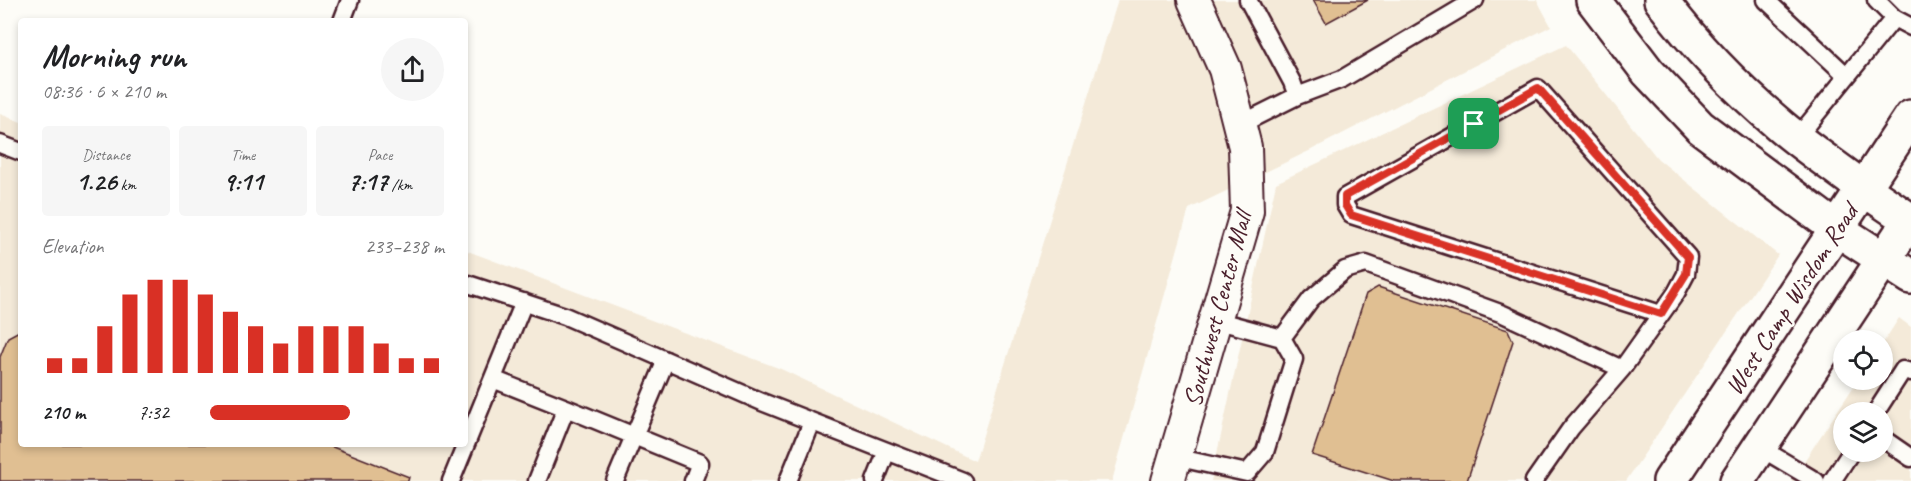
<!DOCTYPE html>
<html lang="en">
<head>
<meta charset="utf-8">
<style>
	:root { --surface:#fff; --page:#f6f6f6; --text:#202124; --muted:#757577; --accent:#d93025 }
	body { margin:0; font-family:Caveat,sans-serif; background:var(--page); color:var(--text); height:100vh; display:flex; flex-direction:column; font-size:22px; white-space:nowrap }
	* { box-sizing:border-box; margin:0 }
	p { font-size:20px; color:var(--muted) }
	.icon { flex:none; width:33px; height:33px; fill:none; stroke:currentColor; stroke-width:2; stroke-linecap:round; stroke-linejoin:round }
	.map { position:relative; flex:1; overflow:hidden }
	.side { position:absolute; left:18px; top:18px; width:450px; height:429px; display:flex; flex-direction:column; background:var(--surface); border-radius:6px; box-shadow:0 3px 9px #0003 }
	.side>* { flex:none }
	.buttons { position:absolute; left:1833px; top:330px; display:grid; gap:12px }
	.buttons a { display:grid; place-items:center; width:60px; height:60px; border-radius:50%; background:var(--surface); box-shadow:0 3px 9px #0003; font-size:30px }
	.pin { position:absolute; display:grid; place-items:center; width:51px; height:51px; color:#fff; margin:-26px; border-radius:12px; box-shadow:0 3px 9px #0006 }
	.round { display:grid; place-items:center; flex:none; width:63px; height:63px; border-radius:32px; background:var(--page) }
	.summary { display:flex; align-items:center; justify-content:space-between; height:102px; padding:0 24px }
	h1 { font-size:33px; font-weight:800; line-height:45px }
	.stats { display:grid; grid-template-columns:repeat(3,1fr); gap:9px; height:102px; padding:6px 24px }
	.stats div { display:grid; align-content:center; border-radius:6px; background:var(--page); text-align:center }
	.stats b { font-size:26px; font-weight:800 }
	.stats small { font-size:16px; font-weight:400 }
	.stats p { font-size:16px }
	.chart { height:168px; padding:12px 24px }
	.chart p { display:flex; justify-content:space-between }
	.chart svg { width:100%; height:108px; margin-top:6px; stroke:var(--accent); stroke-width:6 }
	ul { padding:0 24px; list-style:none; font-size:20px }
	li { display:grid; grid-template-columns:96px 72px 1fr; align-items:center; height:45px }
	li i { height:15px; border-radius:8px; background:var(--accent) }
	.map>svg:first-child { display:block }
	.built { fill:#f4ead9; fill-rule:evenodd }
	.building { fill:#e0bf92; stroke:#4a1f2b; stroke-width:1.5 }
	.lines { fill:none; stroke-linecap:round; stroke-linejoin:round }
	.service-casing { stroke:#4a1f2b; stroke-width:21 }
	.minor-casing { stroke:#4a1f2b; stroke-width:36 }
	.tertiary-casing { stroke:#4a1f2b; stroke-width:38 }
	.secondary-casing { stroke:#4a1f2b; stroke-width:38 }
	.service { stroke:#fdfcf7; stroke-width:16 }
	.minor { stroke:#fdfcf7; stroke-width:32 }
	.tertiary { stroke:#fdfcf7; stroke-width:33 }
	.secondary { stroke:#fdfcf7; stroke-width:33 }
	.route-casing { stroke:#fff; stroke-width:12 }
	.route { stroke:#d93025; stroke-width:8 }
	.labels { text-anchor:middle; stroke-width:5; stroke-linejoin:round; paint-order:stroke }
	.street-label { font-size:26px; fill:#4a1f2b; stroke:#fdfcf7 }
</style>
</head>
<body>
<div class="map">
<svg width="1911" height="481" viewBox="0 0 1911 481">
	<rect width="100%" height="100%" fill="#fdfcf7"/>
	<filter id="ink" filterUnits="userSpaceOnUse"><feTurbulence type="fractalNoise" baseFrequency=".0167" numOctaves="2"/><feDisplacementMap in="SourceGraphic" scale="12" xChannelSelector="R" yChannelSelector="G"/><feConvolveMatrix kernelMatrix="1 2 1 2 8 2 1 2 1" color-interpolation-filters="sRGB"/></filter>
	<g filter="url(#ink)">
		<path class="built" d="M1118,0H1537L1551,26L1311,150L1189,209L1112,481H0V114L21,122V444H465V250L781,369L975,461Z
			M1566,45L1658,159L1778,255L1626,481H1211L1276,183Z
			M1899,318L1911,327V481H1791L1858,380H1882L1883,343ZM1844,412H1882V452H1844Z"/>
		<path class="building" d="M1313,0H1368L1326,23Z
			M1378,287L1508,330L1513,341L1467,481H1394L1312,455L1366,294Z
			M21,330V444H325L409,477L408,481H0V357L8,337Z"/>
		<g class="lines">
			<g class="service-casing">
				<path id="service" d="M1766,0L1847,76
					M1876,0L1894,18
					M342,21L350,0
					M1297,96L1342,79L1475,0
					M1239,125L1297,96L1292,82L1248,0
					M1797,138L1894,18L1911,27
					M0,144L21,152
					M465,283L565,316L762,402L963,481
					M1282,338L1311,299L1345,270L1366,264L1503,314L1622,369L1571,428L1534,481
					M1622,369L1676,293L1686,274L1688,257L1538,88L1345,197V205L1351,215L1661,314
					M493,379L566,408
					M1876,412L1903,370L1911,372
					M1882,438L1911,458
					M1759,447L1816,481
					M1175,457L1247,473L1265,452L1294,359L1282,338L1215,320
					M451,481L524,302
					M537,481L566,408L700,463L693,481
					M615,481L666,360
					M788,481L812,422
					M875,481L887,451
					M1832,481L1851,452"/>
			</g>
			<g class="minor-casing">
				<path id="minor" d="M1168,481L1247,211L1245,147L1232,96L1225,69L1194,0"/>
			</g>
			<g class="tertiary-casing">
				<path id="tertiary" d="M1593,0L1648,72L1700,127L1837,229
					M1661,0C1696,47 1737,89 1782,127C1808,149 1837,168 1864,189"/>
			</g>
			<g class="secondary-casing">
				<path id="secondary" d="M1864,189L1911,221
					M1837,229L1911,277
					M1670,481L1911,117
					M1737,481L1911,218"/>
			</g>
			<use href="#service" class="service"/>
			<use href="#minor" class="minor"/>
			<use href="#tertiary" class="tertiary"/>
			<use href="#secondary" class="secondary"/>
		</g>
	</g>
	<g class="lines" filter="url(#ink)">
		<g class="route-casing">
			<path id="route" d="M1538,88L1688,257L1686,274L1661,314L1351,215L1345,205V196Z"/>
		</g>
		<use href="#route" class="route"/>
	</g>
	<g class="labels">
		<g class="street-label">
			<text transform="translate(1791 299) rotate(-57)" y="9">West Camp Wisdom Road</text>
			<text transform="translate(1217 309) rotate(-75)" y="9">Southwest Center Mall</text>
		</g>
	</g>
</svg>
<div class="buttons">
<a><svg class="icon" aria-label="locate" viewBox="0 0 24 24"><circle cx="12" cy="12" r="6"/><path d="M12 2v4M12 18v4M2 12h4M18 12h4"/></svg></a>
<a><svg class="icon" aria-label="layers" viewBox="0 0 24 24"><path d="M12 4l9 5-9 5-9-5zM3 14l9 5 9-5"/></svg></a>
</div>
<div class="pin" style="left:1474px;top:124px;background:#1e9e55"><svg class="icon" aria-label="arrive" viewBox="0 0 24 24"><path d="M6 21V4h12l-3 4 3 4H6"/></svg></div>
<section class="side">
<div class="summary"><div><h1>Morning run</h1><p>08:36 · 6 × 210 m</p></div><a class="round"><svg class="icon" aria-label="share" viewBox="0 0 24 24"><path d="M12 15V3M7 8l5-5 5 5M5 13v7h14v-7"/></svg></a></div>
<div class="stats">
<div><p>Distance</p><b>1.26<small> km</small></b></div>
<div><p>Time</p><b>9:11</b></div>
<div><p>Pace</p><b>7:17<small> /km</small></b></div>
</div>
<div class="chart"><p><span>Elevation</span>233–238 m</p>
<svg viewBox="0 0 160 44" preserveAspectRatio="none"><path d="M5 44V38M15 44V38M25 44V25M35 44V12M45 44V6M55 44V6M65 44V12M75 44V19M85 44V25M95 44V32M105 44V25M115 44V25M125 44V25M135 44V32M145 44V38M155 44V38"/></svg>
</div>
<ul>
<li><b>210 m</b>7:32<i style="width:60%"></i></li>
</ul>
</section>
</div>
</body>
</html>
